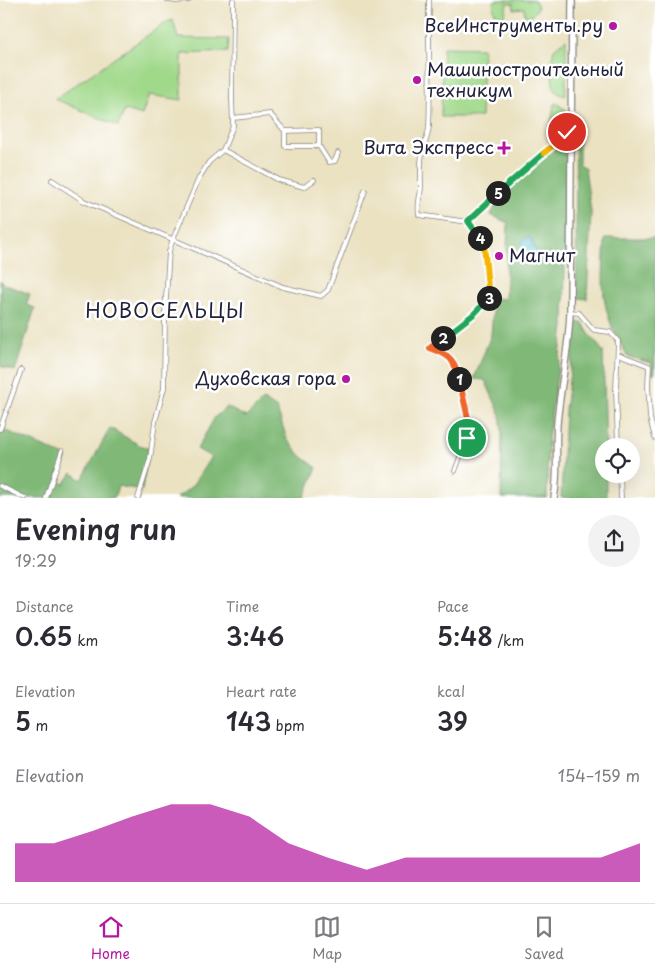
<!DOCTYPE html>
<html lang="en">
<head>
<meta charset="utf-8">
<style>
	:root { --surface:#fff; --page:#f2f2f3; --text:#2b2b33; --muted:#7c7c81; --line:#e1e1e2; --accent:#b5179e }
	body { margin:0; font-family:"Playpen Sans",sans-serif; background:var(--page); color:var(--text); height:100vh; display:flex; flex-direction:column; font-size:19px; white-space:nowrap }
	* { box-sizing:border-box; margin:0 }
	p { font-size:16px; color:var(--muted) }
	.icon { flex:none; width:28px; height:28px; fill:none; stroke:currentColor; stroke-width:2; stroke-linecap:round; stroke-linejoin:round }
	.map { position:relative; height:498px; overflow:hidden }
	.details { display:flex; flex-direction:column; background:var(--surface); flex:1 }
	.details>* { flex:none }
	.tools { position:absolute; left:595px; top:438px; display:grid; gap:10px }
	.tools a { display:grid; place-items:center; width:45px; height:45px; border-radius:50%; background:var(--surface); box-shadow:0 5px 20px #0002; font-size:25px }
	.pin { position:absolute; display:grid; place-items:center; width:42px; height:42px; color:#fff; margin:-21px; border:2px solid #fff; border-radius:50%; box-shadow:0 1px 5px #0007 }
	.km { position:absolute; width:25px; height:25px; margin:-12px; border-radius:50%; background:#222; color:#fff; font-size:14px; line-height:25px; text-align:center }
	.round { display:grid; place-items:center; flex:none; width:52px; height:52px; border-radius:26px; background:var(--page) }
	.headline { display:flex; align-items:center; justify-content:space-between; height:85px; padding:0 15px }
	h1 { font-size:28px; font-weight:600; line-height:38px }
	.stats { display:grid; grid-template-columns:repeat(3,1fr); gap:8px; height:85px; padding:5px 15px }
	.stats div { display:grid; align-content:center }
	.stats b { font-size:25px; font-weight:600 }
	.stats small { font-size:14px; font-weight:400 }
	.stats p { font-size:14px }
	.chart { height:140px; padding:10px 15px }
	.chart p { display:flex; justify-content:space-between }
	.chart svg { width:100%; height:90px; margin-top:5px; fill:var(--accent); opacity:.7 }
	.menu { display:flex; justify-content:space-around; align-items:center; height:70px; border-top:1px solid var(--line); background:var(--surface); font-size:14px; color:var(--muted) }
	.menu a { display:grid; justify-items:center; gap:2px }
	.menu .active { color:var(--accent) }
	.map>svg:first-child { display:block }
	.green { fill:#a1d98b; stroke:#627e63 }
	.forest { fill:#80b977; stroke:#516e59 }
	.water { fill:#5ac5d4; stroke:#3e7488 }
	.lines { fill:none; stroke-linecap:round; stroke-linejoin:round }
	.street-casing { stroke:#86827e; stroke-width:5.5 }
	.primary-casing { stroke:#86827e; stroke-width:8 }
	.street { stroke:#fff; stroke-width:4 }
	.primary { stroke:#fff; stroke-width:5.5 }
	.split-1-casing { stroke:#fff; stroke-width:10 }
	.split-2-casing { stroke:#fff; stroke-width:10 }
	.split-3-casing { stroke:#fff; stroke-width:10 }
	.split-4-casing { stroke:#fff; stroke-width:10 }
	.split-5-casing { stroke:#fff; stroke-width:10 }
	.split-6-casing { stroke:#fff; stroke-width:10 }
	.split-7-casing { stroke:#fff; stroke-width:10 }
	.split-1 { stroke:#f0652b; stroke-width:6 }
	.split-2 { stroke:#f0652b; stroke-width:6 }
	.split-3 { stroke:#22a559; stroke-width:6 }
	.split-4 { stroke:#f5b400; stroke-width:6 }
	.split-5 { stroke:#22a559; stroke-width:6 }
	.split-6 { stroke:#22a559; stroke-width:6 }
	.split-7 { stroke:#f5b400; stroke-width:6 }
	.poi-dot { fill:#b5179e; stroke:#fff; stroke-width:2 }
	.labels { text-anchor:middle; stroke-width:5; stroke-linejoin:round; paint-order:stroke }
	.poi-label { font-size:18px; fill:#22223b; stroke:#fff; text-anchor:end }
	.quarter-label { font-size:20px; letter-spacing:1px; fill:#22223b; stroke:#fff }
</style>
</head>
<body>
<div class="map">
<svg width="655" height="498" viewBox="0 0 655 498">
	<rect width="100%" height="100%" fill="#fff"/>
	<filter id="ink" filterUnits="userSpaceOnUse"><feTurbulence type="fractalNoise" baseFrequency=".02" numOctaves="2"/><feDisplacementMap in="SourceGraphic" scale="10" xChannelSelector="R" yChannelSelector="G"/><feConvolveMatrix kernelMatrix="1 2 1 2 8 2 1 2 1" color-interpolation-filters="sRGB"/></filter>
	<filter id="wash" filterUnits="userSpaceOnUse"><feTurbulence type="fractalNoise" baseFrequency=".0096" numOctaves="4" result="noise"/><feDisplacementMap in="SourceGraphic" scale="20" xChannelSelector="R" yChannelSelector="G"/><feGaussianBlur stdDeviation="1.12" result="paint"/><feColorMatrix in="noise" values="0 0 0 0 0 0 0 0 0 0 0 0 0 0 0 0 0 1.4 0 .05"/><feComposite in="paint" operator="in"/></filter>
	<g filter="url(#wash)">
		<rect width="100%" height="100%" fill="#ebe2c2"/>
		<path class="green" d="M495,0H535L538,7C535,13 531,18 525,16L524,8L514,9L513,3H507L505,15C495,19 491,8 495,0Z
			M173,20L178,38L229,39L228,52L182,54V100L149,95L142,115L125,110L118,126L55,99L167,22Z
			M566,39V96C562,95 558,94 555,90C551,84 551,56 554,49Z
			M443,47L483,48L481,117H441Z
			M556,103L566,110L564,132L552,144L550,132L554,104Z"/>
		<path class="forest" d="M575,128L579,130V164L585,168L591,212L587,299L577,298Z
			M567,137L564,327L548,438L547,496V498H501L502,431L500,414L485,380L474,379L491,335L494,298L505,299L508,223L491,215L502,194L520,175Z
			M605,238H655V373L651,374L652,363L628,357C621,344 612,330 608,315C600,290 604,263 605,238Z
			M0,280L3,284L30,294L26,305L35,308L15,371L0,366Z
			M577,322L584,324C588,335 597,342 603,352L606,446H604V474H606V498H561L565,410Z
			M263,400L277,409L287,439L301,456L317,468L304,498H177L192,486L211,457L197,449L215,417L227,407L246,417Z
			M0,428L67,457L57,478L64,484L72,473L82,480L110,428L139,445L149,448L142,490L118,486L114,498H0Z"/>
		<path class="water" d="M530,237L535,249L542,255L537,261L527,262L521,243L524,239Z"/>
	</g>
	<g filter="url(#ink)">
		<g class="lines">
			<g class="street-casing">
				<path id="street" d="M168,0L176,1L189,0
					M233,0L232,98L233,126L223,150L279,180L304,187L314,180
					M429,0C428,42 431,85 429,127C428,136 424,145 422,154C420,165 421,177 421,188C420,199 417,202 419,215L461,221H468
					M233,118L270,114L285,131V146H319L329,162L335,161L338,153
					M285,131L319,130V146
					M52,180L84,201L283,287L321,296L328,290L365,191
					M468,221L530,164L571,130
					M570,312L579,313L594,330L610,332L618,341L616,390L618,446
					M618,354L649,366L648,386L650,418L655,438
					M0,429L21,370
					M455,471L471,427L456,369L448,354L430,348L474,314L489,299L484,244L468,221
					M620,474L621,498
					M0,486L25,498
					M46,498L62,451
					M138,498L150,459L155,422L164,388L165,314L169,251L173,239L199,178L209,162L223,150"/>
			</g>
			<g class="primary-casing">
				<path id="primary" d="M554,498C559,474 555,449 557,424C560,387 569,350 570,312L572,0"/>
			</g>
			<use href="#street" class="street"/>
			<use href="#primary" class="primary"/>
		</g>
	</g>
	<g class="lines" filter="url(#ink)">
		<g class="split-1-casing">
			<path id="split-1" d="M459,379L470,427L467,438"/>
		</g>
		<g class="split-2-casing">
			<path id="split-2" d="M443,338L430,348C449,355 454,358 459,379"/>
		</g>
		<g class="split-3-casing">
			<path id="split-3" d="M443,338L474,314L489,298"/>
		</g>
		<g class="split-4-casing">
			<path id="split-4" d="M480,238L484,244L489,298"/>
		</g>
		<g class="split-5-casing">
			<path id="split-5" d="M480,238L468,221L498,193"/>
		</g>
		<g class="split-6-casing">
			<path id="split-6" d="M498,193L544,153"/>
		</g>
		<g class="split-7-casing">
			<path id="split-7" d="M544,153L564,136L567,132"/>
		</g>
		<use href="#split-1" class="split-1"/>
		<use href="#split-2" class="split-2"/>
		<use href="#split-3" class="split-3"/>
		<use href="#split-4" class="split-4"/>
		<use href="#split-5" class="split-5"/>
		<use href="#split-6" class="split-6"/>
		<use href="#split-7" class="split-7"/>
	</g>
	<g class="poi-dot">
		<circle cx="613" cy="26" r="5"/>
		<circle cx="417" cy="80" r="5"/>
		<path d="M501.5 140.5h5v5h5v5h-5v5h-5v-5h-5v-5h5z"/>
		<circle cx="499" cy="256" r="5"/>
		<circle cx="346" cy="379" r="5"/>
	</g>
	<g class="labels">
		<g class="poi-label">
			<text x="603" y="32">ВсеИнструменты.ру</text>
			<text x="427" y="76" text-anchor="start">Машиностроительный<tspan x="427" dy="21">техникум</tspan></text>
			<text x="494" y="154">Вита Экспресс</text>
			<text x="509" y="262" text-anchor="start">Магнит</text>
			<text x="336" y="385">Духовская гора</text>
		</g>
		<g class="quarter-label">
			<text x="165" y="318">НОВОСЕЛЬЦЫ</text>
		</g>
	</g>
</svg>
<div class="tools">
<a><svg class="icon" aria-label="locate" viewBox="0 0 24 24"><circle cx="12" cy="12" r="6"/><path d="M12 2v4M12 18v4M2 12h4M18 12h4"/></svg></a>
</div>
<div class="pin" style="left:467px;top:438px;background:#1e9e55"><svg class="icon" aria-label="arrive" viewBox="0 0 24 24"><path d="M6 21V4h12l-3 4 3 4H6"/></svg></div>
<div class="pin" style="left:567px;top:132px;background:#d93025"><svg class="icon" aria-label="check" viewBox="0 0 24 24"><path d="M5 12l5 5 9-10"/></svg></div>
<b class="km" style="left:459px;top:379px">1</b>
<b class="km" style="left:443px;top:338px">2</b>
<b class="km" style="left:489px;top:298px">3</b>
<b class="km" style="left:480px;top:238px">4</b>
<b class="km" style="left:498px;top:193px">5</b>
</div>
<section class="details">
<div class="headline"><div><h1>Evening run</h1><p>19:29</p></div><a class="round"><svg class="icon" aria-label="share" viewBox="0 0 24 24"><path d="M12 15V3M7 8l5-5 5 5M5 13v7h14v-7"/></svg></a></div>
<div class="stats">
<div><p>Distance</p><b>0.65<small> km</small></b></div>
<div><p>Time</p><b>3:46</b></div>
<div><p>Pace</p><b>5:48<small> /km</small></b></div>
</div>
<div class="stats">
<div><p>Elevation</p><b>5<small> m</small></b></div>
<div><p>Heart rate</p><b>143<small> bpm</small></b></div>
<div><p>kcal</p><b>39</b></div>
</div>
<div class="chart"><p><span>Elevation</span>154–159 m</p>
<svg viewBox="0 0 160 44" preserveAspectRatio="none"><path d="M0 44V25L10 25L20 19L30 12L40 6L50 6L60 12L70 25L80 32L90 38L100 32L110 32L120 32L130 32L140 32L150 32L160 25V44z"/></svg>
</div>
</section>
<nav class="menu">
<a class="active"><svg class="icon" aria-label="home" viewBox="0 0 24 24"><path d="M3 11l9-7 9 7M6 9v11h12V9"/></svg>Home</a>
<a><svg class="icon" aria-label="map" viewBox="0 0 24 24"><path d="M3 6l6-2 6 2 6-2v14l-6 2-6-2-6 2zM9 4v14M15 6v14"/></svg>Map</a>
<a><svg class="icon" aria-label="saved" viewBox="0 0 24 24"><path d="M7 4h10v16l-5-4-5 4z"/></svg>Saved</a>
</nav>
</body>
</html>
